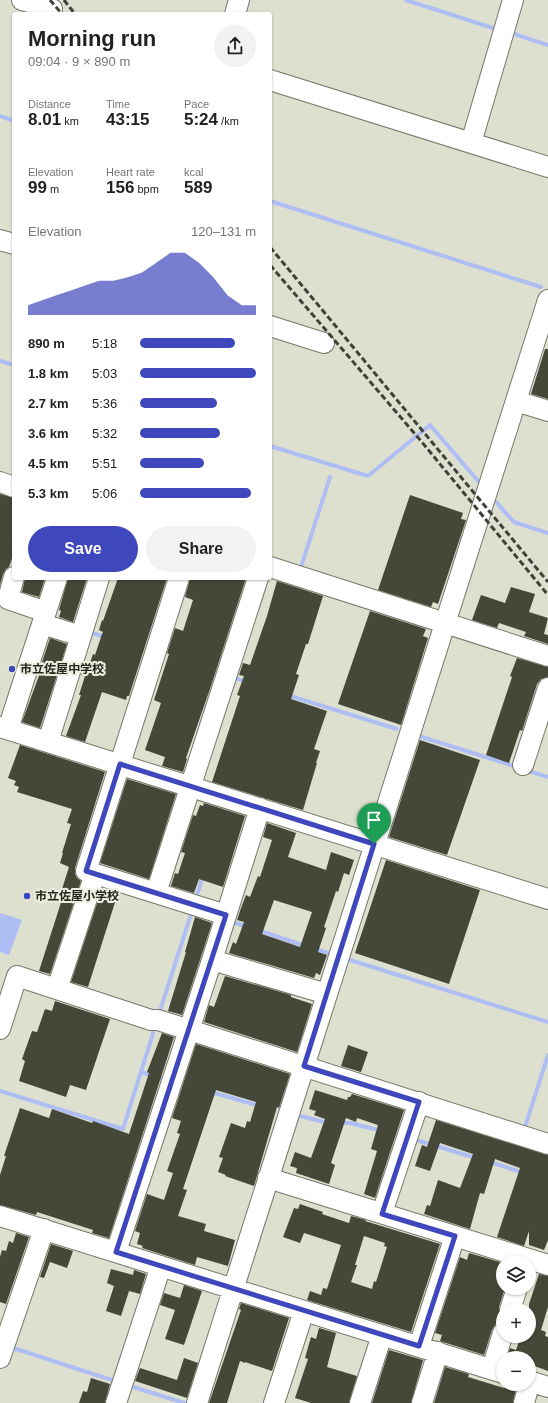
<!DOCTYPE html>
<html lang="en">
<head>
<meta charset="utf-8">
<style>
	:root { --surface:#fff; --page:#f2f2f2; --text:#222; --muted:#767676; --accent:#3e48bc }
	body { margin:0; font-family:Arial,"Noto Sans JP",sans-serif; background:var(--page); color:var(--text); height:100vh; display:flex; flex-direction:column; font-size:15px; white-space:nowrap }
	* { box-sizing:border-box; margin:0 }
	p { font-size:13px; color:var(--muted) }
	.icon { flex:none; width:22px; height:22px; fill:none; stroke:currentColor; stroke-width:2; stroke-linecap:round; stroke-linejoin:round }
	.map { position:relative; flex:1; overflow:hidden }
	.drawer { position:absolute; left:12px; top:12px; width:260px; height:568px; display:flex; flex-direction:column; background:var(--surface); border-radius:4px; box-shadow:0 1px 3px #0004 }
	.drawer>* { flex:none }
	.fabs { position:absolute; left:496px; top:1255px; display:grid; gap:8px }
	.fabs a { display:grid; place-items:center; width:40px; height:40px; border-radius:50%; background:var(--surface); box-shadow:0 1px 3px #0004; font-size:20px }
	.pin { position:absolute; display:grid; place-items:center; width:34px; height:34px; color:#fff; margin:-41px -17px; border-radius:50% 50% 50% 0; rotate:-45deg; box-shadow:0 0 4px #0007 }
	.pin .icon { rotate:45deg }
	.round { display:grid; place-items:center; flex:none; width:42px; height:42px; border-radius:21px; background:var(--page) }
	.headline { display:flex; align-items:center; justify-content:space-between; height:68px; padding:0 16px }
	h1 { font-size:22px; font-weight:700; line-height:30px }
	.figures { display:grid; grid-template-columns:repeat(3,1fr); gap:6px; height:68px; padding:4px 16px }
	.figures div { display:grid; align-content:center }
	.figures b { font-size:17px; font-weight:700 }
	.figures small { font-size:11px; font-weight:400 }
	.figures p { font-size:11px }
	.chart { height:112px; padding:8px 16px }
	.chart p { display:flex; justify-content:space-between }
	.chart svg { width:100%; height:72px; margin-top:4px; fill:var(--accent); opacity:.7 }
	.action { display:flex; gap:8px; margin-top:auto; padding:8px 16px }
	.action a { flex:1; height:46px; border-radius:24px; background:var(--accent); color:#fff; font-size:16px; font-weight:700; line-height:46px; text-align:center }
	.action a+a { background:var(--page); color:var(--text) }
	ul { padding:0 16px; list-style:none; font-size:13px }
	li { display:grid; grid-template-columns:64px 48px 1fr; align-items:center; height:30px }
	li i { height:10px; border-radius:5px; background:var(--accent) }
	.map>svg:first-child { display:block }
	.water { fill:#aebdf4 }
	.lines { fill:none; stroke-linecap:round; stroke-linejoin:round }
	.stream { stroke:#aebdf4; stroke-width:4 }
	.building { fill:#454739; fill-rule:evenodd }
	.minor-casing { stroke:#757868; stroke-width:22 }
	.minor { stroke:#fff; stroke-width:20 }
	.rail { stroke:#404138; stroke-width:3; stroke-dasharray:6 3; stroke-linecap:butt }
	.route-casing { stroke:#fff; stroke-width:8 }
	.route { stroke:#3e48bc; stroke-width:5 }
	.poi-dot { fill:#3e48bc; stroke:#eaeedc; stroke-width:1.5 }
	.labels { text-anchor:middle; stroke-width:4; stroke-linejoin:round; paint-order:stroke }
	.poi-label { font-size:12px; font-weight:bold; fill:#24251e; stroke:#eaeedc; text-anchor:start }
</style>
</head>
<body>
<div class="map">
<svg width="548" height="1403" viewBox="0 0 548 1403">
	<rect width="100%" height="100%" fill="#dde0cf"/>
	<path class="water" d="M0,913L22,920L9,955L0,952Z"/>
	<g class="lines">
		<path class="stream" d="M406,0L499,30
			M508,32L548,45
			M0,116L14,121
			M270,201L541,287
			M0,361L14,365
			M270,446L368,476L430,425L478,481
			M496,502L514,522L548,533
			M300,570L330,477
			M92,633L105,637
			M233,677L246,682
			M287,695L397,729
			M422,737L517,767
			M525,770L548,777
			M196,898L203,876
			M232,922L248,927
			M258,930L305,946
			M313,948L328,953
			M350,960L548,1022
			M160,1011L192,911
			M141,1072L165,1080
			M0,1091L123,1129L155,1027
			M211,1092L260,1106
			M300,1116L329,1123
			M340,1123H350L382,1131
			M524,1130L548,1055
			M416,1140L476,1158
			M490,1162L524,1173
			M10,1347L118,1382
			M127,1385L184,1403"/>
	</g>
	<path class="building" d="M545,349H548V399L531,394Z
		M0,494L14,498V553L9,567L6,569L3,574L0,585Z
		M410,495L463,513L461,519L466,520L438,604L433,602L431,607L378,590Z
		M25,578H45L39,597L22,592Z
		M68,578H87L73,622L59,617L61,611L59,610Z
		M118,578H167L129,696H127L126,700L102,692L85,742L66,736L81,695H79L85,676L81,675L85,661L90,663L93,654L95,655L102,634L103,632L99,630L102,620L103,621Z
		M190,578H246L211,686L186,758L187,759L183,772L162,766L165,757L145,750L161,703L154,700L169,654L167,653L175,628L183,631L193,600L185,597Z
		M277,581L323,596L308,644H306L296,674L299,675L291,699L327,711L314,749L320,751L316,763H317L303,810L212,782L240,696L237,695L244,676L239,675L243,663L250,665L267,616Z
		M511,587L535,594L529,612L548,618L544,634L548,635V644L524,636L526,632L499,623L497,628L472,620L481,595L505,603Z
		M370,611L426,629L423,636L428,638L401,725L338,704Z
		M50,638L67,644L40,728L22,722L44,662H42Z
		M517,658L548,667V677L541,679L537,684L522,731L520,730L509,763L486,755L512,677L510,676Z
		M420,740L480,760L447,855L389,837Z
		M20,745L105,772L75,868V874L77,878L81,881L50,974L39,971L65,890L62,889L69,867L60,863L63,853H62L71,824L67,823L72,809L17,792L19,787L14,785L16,781L8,778Z
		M127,779L176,794L149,879L100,863Z
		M204,803L245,816L223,887L199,879L194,893L171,886L175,873L178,874L185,853L181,852L193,815L196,816L200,805L203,806Z
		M267,823L296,833L288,857L326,870L331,852L354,860L349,875L344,873L338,892L336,891L324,927L326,928L318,952L327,955L320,975L316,973L314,978L229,953L233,942L236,944L244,922L237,920L241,908L246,895L250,897L258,876L260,877L272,840L263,837ZM274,900L312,912L300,947L262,934Z
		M386,860L480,890L449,984L355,953Z
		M102,888L118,893L88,987L71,982Z
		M195,917L212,923L182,1015L168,1011L186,952H185Z
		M225,976L291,995V997L312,1004L297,1052L204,1022L209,1005L214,1007Z
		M55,1001L110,1019L86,1090L70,1085L66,1097L19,1081L25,1061L22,1059L32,1031L37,1032L45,1009L52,1011Z
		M162,1033L174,1037L109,1238L92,1233L93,1230L37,1212L36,1215L0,1205V1175L6,1156H4L20,1108L49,1118L52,1109L92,1123L93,1121L129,1134L149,1073L147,1072Z
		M196,1044L290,1074L279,1108L277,1107L254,1186L225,1176L226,1175L218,1172L223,1158L219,1157L231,1123L245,1128L247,1121L250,1122L256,1102L216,1090L183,1189L187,1190L178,1216L206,1224L204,1231L235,1240L228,1266L197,1257L195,1265L142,1248L143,1246L137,1244L140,1233L135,1231L147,1194L164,1200L173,1173L167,1171L180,1134L177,1133L181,1121L172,1118Z
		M348,1045L368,1052L361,1072L341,1066Z
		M315,1090L347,1100L348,1097H350L352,1094L404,1110L375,1198L364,1194L377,1151L371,1149L378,1125L357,1118L356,1122L346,1118L331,1163L335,1165L329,1184L296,1173L297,1168L290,1166L295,1152L311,1158L325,1119L314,1115L316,1111L309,1109Z
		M436,1120L548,1155V1240L544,1250L529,1245V1231L524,1246L497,1237L520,1168L495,1159L484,1194L480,1193L470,1229L424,1214L427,1205L430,1206L438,1180L460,1188L473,1154L440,1143L430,1171L415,1166L422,1145L427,1147Z
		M300,1204L323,1212L322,1214L349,1223L351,1216L366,1220L365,1221L440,1244L411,1332L307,1300L310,1291L321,1295L323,1288L327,1289L341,1245L304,1233L300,1243L283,1237L294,1208L298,1209ZM364,1236L385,1243L384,1246L387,1247L376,1282L374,1281L372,1289L351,1282L357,1265H355Z
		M16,1233L29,1237L6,1304L0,1302V1257L2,1250L6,1251L9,1241L13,1243Z
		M51,1244L73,1251L67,1268L50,1262L44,1278L40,1277Z
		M469,1253L503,1263V1288H505L499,1307V1312L500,1316L498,1323L495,1325L492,1330L484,1355L440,1341L442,1335L435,1333L460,1257L467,1260Z
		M111,1269L133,1275L134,1270L146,1274L140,1294L129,1291L121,1316L106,1311L114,1286L107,1283Z
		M539,1274L548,1276V1307L541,1330L546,1332L545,1336L548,1337V1371L529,1364V1358H507L510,1348L516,1350L521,1336H529V1304Z
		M184,1285L202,1291L184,1345L165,1339L175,1310L160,1305L164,1293L180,1298Z
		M241,1303L289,1318L272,1371L245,1362V1363L240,1361L227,1403H209L241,1310L239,1309Z
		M319,1328L336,1333L327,1367L357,1376L349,1403H311L295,1398L308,1359L305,1358L311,1337L316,1339Z
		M389,1350L423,1360L411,1403H372Z
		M184,1358L198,1363L187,1398L135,1381L140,1368L177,1380Z
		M445,1367L469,1374L468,1377L504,1388L506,1384H517L513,1403H434Z
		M91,1378L110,1384L105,1403H79L83,1391L87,1392Z"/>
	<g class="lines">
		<g class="minor-casing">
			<path id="minor" d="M22,0L52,9
				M235,14L239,0
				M270,80L548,167
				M471,143L513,0
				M0,240L14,244
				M270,326L324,343
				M516,401L548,411
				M0,482L14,487
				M270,567L548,656
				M14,577L8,599L46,612
				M179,578L86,871L226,915
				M42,624L81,636
				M0,727L548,899
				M8,729L57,578
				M48,742L99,578
				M523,765L548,688
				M156,893L258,578
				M212,960L327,994
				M57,989L95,874
				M0,1029L17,976L151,1020H158L548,1144
				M268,1178L548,1265
				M382,1213L419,1102
				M0,1216L503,1373
				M116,1252L212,960L260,808
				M510,1310L517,1288
				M419,1346L455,1236
				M0,1358L44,1229
				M492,1369L503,1333
				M529,1381L548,1387
				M116,1403L161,1266
				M197,1403L548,300
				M274,1403L304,1311
				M360,1403L382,1335
				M422,1403L438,1352
				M524,1403L530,1381"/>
		</g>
		<use href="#minor" class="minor"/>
		<path class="rail" d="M50,0L62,14
			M64,0L75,14
			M270,247L548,582
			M270,265L421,441L548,595"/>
	</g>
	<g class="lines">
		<g class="route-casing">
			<path id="route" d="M120,764L374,844L304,1066L419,1102L382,1214L455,1236L419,1346L116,1252L226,915L86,871Z"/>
		</g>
		<use href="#route" class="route"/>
	</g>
	<g class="poi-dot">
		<circle cx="12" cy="669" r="4"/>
		<circle cx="27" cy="896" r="4"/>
	</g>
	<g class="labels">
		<g class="poi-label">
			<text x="20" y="673">市立佐屋中学校</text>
			<text x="35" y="900">市立佐屋小学校</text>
		</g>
	</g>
</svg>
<div class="fabs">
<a><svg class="icon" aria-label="layers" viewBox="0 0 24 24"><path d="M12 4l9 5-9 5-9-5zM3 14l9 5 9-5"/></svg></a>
<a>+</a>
<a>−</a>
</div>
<div class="pin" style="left:374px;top:844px;background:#1e9e55"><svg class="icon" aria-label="arrive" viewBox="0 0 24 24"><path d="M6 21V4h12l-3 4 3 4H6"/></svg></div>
<section class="drawer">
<div class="headline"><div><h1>Morning run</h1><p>09:04 · 9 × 890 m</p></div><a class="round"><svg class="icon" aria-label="share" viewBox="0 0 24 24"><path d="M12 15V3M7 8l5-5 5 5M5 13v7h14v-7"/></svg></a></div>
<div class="figures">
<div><p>Distance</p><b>8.01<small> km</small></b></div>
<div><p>Time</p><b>43:15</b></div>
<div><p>Pace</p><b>5:24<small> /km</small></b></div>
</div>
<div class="figures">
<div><p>Elevation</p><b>99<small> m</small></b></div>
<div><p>Heart rate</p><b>156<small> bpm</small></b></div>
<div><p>kcal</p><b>589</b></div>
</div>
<div class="chart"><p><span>Elevation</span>120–131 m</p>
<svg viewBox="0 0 160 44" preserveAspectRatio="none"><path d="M0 44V38L10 35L20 32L30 29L40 26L50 23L60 23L70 21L80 18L90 12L100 6L110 6L120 12L130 21L140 32L150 38L160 38V44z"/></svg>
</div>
<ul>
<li><b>890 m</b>5:18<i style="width:82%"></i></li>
<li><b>1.8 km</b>5:03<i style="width:100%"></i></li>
<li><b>2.7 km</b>5:36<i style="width:66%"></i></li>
<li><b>3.6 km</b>5:32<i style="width:69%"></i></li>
<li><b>4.5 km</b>5:51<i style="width:55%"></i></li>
<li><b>5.3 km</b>5:06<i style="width:96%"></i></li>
</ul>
<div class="action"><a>Save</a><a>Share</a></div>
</section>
</div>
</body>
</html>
